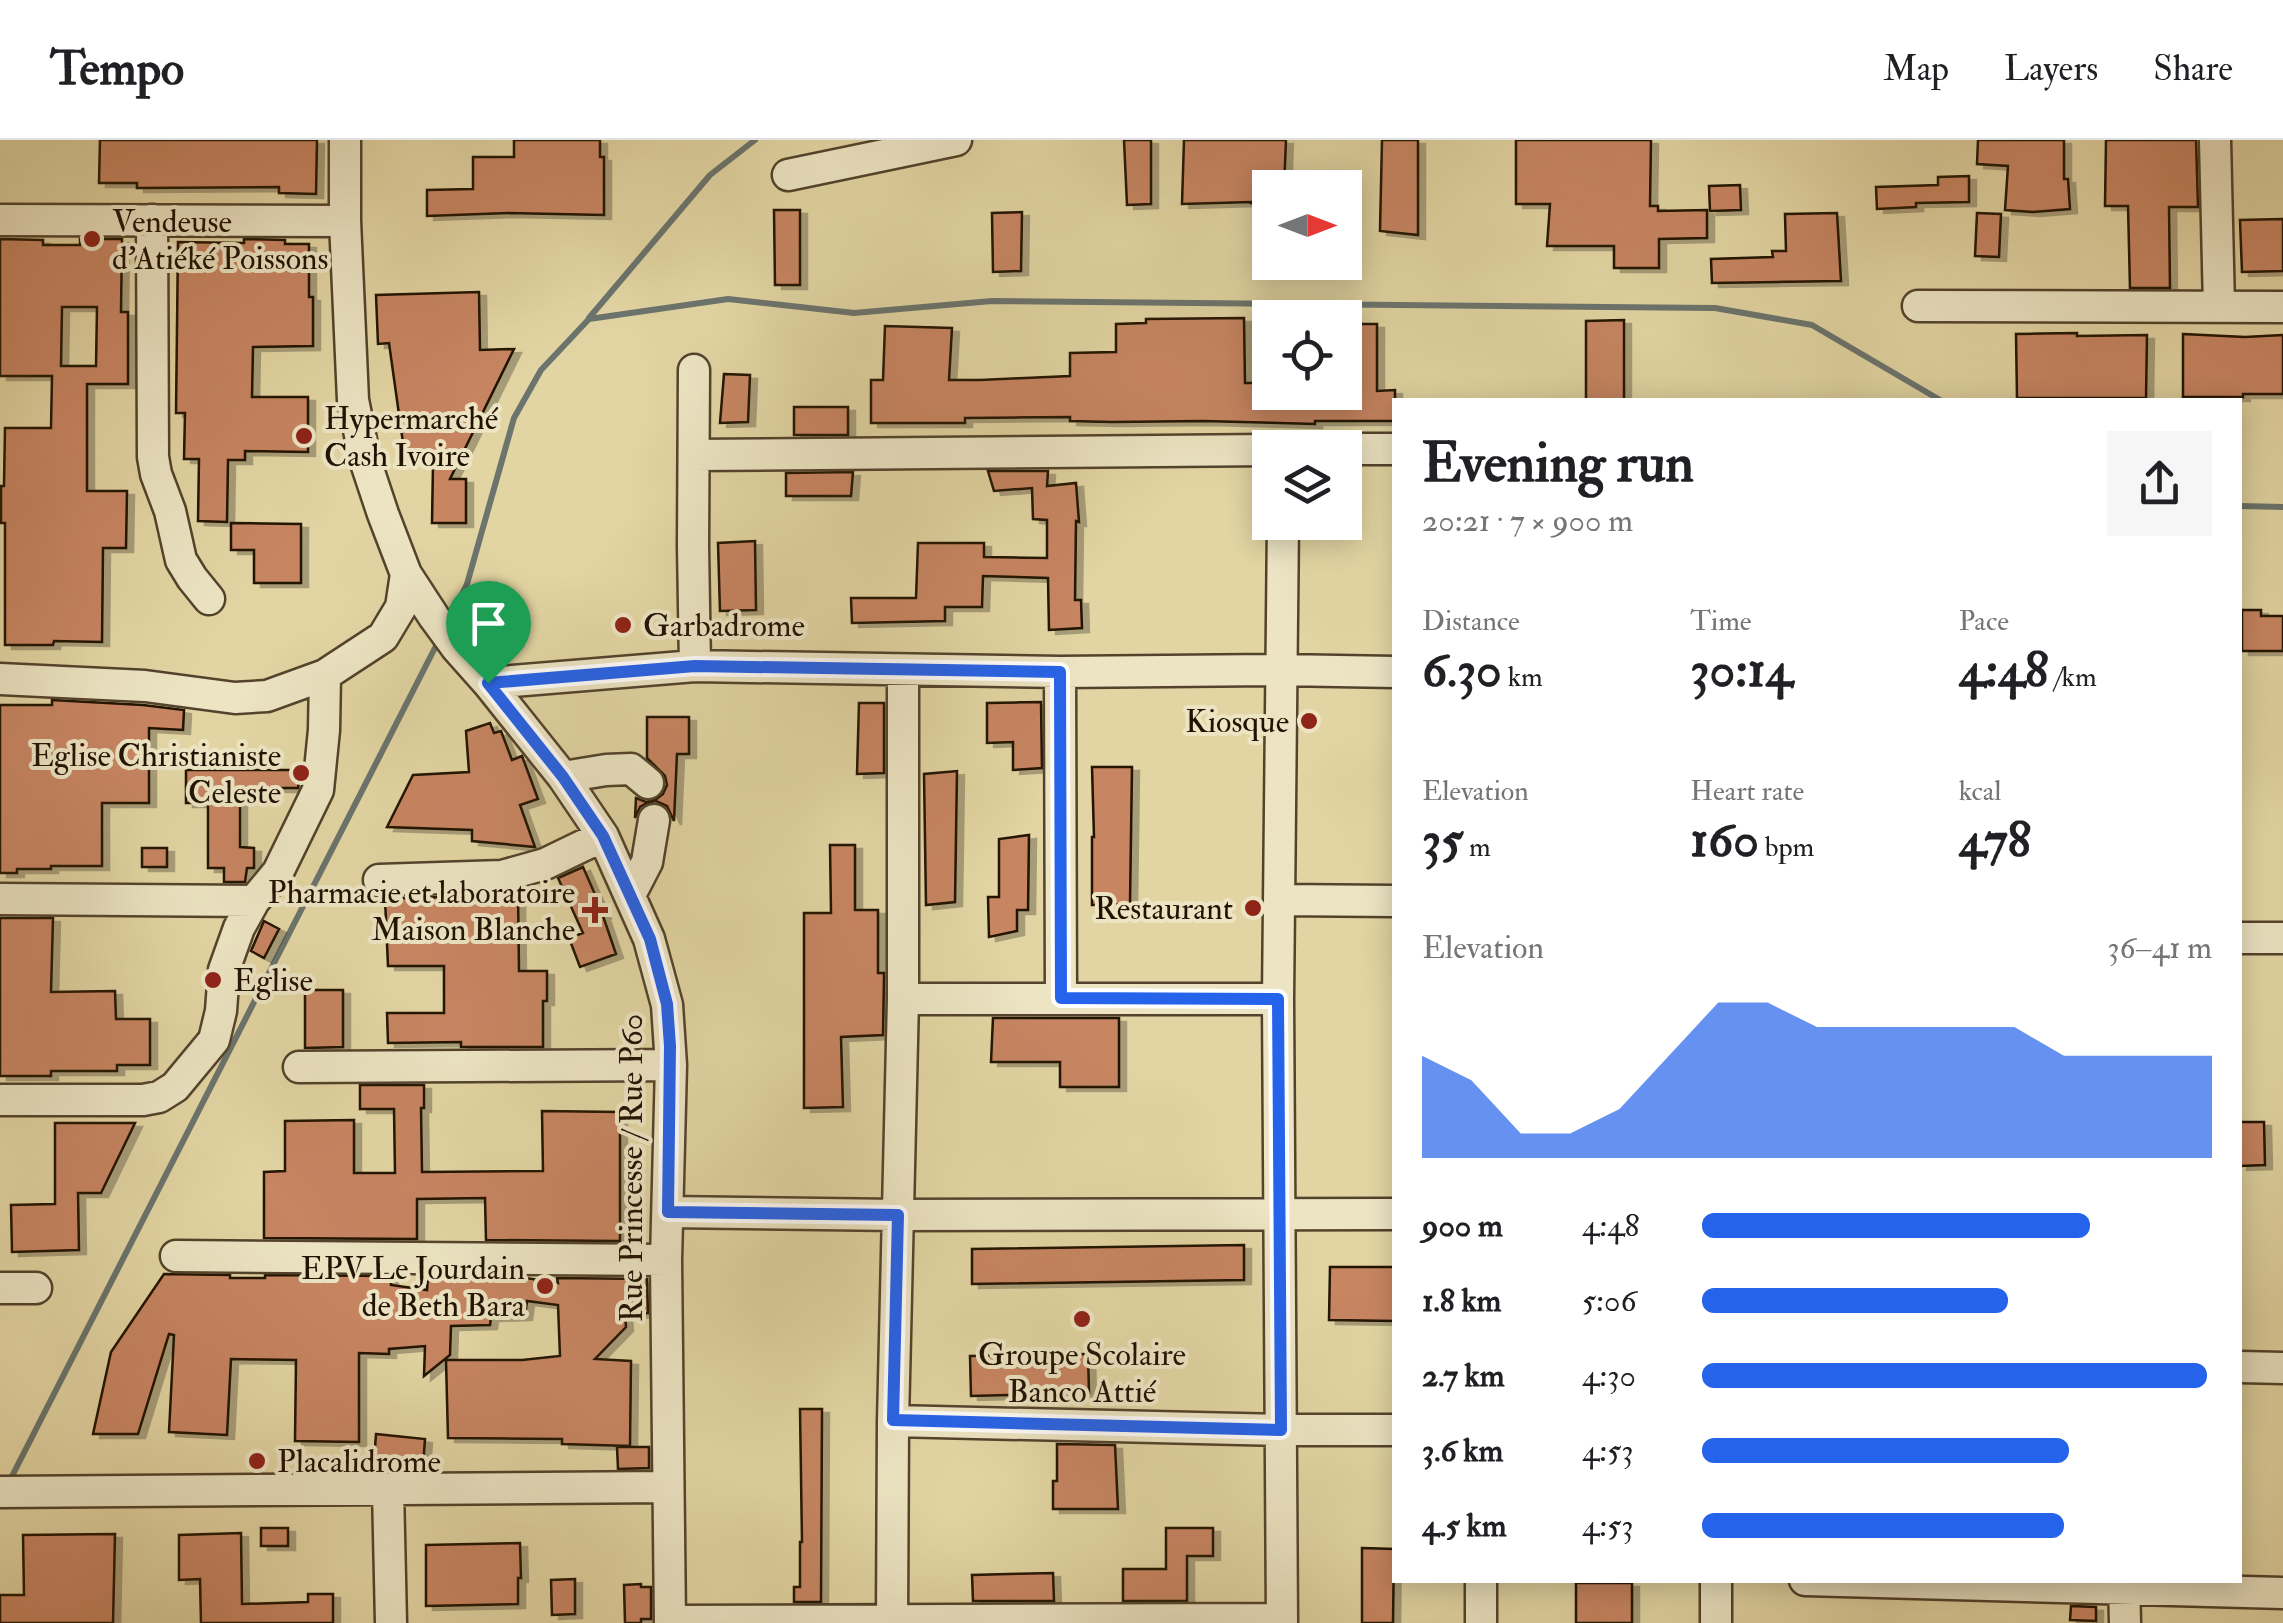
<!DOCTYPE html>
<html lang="en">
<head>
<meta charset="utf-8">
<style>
	:root { --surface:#fff; --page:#f6f6f6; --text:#202124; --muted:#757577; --line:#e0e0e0; --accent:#2563eb }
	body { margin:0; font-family:"IM FELL Double Pica",serif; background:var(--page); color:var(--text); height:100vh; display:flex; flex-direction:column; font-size:38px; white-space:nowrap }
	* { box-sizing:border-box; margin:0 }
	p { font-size:32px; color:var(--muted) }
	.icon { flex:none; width:55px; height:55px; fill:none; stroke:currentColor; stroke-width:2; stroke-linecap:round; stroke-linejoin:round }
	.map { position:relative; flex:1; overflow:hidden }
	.panel { position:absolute; left:1392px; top:258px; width:850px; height:1185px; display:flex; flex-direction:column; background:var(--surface); border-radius:0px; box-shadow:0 5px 25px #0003 }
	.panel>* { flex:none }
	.needle { width:65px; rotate:90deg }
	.fabs { position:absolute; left:1252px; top:30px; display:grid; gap:20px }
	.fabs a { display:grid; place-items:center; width:110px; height:110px; border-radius:0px; background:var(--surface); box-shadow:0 5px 25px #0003; font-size:50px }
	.pin { position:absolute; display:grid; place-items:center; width:85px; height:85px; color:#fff; margin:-102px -42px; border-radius:50% 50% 50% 0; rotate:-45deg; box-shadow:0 0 10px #0007 }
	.pin .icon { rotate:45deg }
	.round { display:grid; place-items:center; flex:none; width:105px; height:105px; border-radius:0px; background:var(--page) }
	.head { display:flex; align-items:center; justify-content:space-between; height:170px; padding:0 30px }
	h1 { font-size:55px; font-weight:700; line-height:75px }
	.metrics { display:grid; grid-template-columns:repeat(3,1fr); gap:15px; height:170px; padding:10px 30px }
	.metrics div { display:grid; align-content:center }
	.metrics b { font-size:50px; font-weight:700 }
	.metrics small { font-size:28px; font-weight:400 }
	.metrics p { font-size:28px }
	.chart { height:280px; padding:20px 30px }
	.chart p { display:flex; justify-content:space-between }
	.chart svg { width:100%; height:180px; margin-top:10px; fill:var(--accent); opacity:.7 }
	ul { padding:0 30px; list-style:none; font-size:32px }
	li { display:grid; grid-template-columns:160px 120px 1fr; align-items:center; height:75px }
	li i { height:25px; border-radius:12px; background:var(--accent) }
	header { display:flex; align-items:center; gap:60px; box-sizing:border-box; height:140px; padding:0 50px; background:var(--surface); border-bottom:2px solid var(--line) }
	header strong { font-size:48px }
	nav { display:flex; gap:55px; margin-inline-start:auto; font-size:35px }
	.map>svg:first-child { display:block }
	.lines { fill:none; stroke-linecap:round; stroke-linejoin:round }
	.stream { stroke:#6b746d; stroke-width:6 }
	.building { fill:#c78562; stroke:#231204; stroke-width:2.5; fill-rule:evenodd; filter:url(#shadow) }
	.minor-casing { stroke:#53432c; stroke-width:35 }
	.minor { stroke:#ece4c3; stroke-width:30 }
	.route-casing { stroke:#fff; stroke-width:20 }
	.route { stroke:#2563eb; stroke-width:12 }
	.poi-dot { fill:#8f2418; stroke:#ece4c3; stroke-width:4 }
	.labels { text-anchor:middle; stroke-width:8; stroke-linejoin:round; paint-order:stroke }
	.poi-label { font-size:32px; fill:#231204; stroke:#ece4c3; text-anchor:start }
	.street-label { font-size:32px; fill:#231204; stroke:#ece4c3 }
</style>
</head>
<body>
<header>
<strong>Tempo</strong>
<nav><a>Map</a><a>Layers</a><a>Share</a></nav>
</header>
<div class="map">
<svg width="2283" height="1483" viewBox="0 0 2283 1483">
	<defs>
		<filter id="shadow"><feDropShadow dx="7" dy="4" stdDeviation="0" flood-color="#0004"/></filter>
	</defs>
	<rect width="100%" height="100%" fill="#e2d5a3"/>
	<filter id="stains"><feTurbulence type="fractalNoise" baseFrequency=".002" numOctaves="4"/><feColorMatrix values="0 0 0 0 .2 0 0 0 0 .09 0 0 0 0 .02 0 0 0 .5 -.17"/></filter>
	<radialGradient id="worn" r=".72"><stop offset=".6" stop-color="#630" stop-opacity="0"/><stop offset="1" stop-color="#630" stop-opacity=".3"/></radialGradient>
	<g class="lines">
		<path class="stream" d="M589,178L710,35L755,0
			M2240,366L2283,367
			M449,480L467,444L514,278L541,230L589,179L728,159L854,173L992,161L1715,168L1812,185L1940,260
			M8,1344L439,500"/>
	</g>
	<path class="building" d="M100,0H317L316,54L279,53V47L137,48V43H99Z
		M514,0H600V17H604V75L508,73L427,76V50L473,49V17H514Z
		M1124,0H1151V64L1127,65Z
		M1184,0H1286L1284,48H1270V63H1251V62L1182,64Z
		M1382,0H1418V95L1380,91Z
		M1516,0H1651L1650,66H1658V71L1707,70V98L1659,99V128H1614V106H1547L1550,64H1516Z
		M1978,0H2064V39H2068L2070,69L2033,72L2005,70L2008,26L1977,24Z
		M2106,0H2196L2198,67H2169L2170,148H2130L2128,66H2105Z
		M1969,36V62L1916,63V67L1877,69L1876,47L1938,45V37Z
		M1740,45L1741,70L1710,71L1709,46Z
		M774,70H800V145H775Z
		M1022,72L1021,131L993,132L992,73Z
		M1837,73L1841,141L1712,143L1711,119L1773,117L1772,111H1786L1785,74Z
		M1977,73L2001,74L1999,117L1975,116Z
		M2283,79V131L2242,132L2240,80Z
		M0,99L43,100V105H80V99H122L121,172H128V244H87V351H127L126,408H103L102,502L54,501L53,505H5V383H1V346H4L5,288H51L52,236H0ZM62,167H97L96,226H61Z
		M244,99L285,100V104H309V157H313V206L253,207L252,257H308V312L245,311V320H228L227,382L198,381L199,319H184L185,273H176L178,102L244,103Z
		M479,152L480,210L514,209L450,339H466V383H432L433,324L404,310L389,203L378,204L376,155Z
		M1244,178L1245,243H1270V252H1345V184H1377V251L1395,250V281H1315V284L1203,281L1112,282L1070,281V277L965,278V283H871V240H883L885,186L952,188L949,240H980L1070,236V213L1116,212V184L1146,183V179Z
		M1624,180V260H1586V181Z
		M2077,193V196L2147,195L2146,258H2017L2016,194Z
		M2183,194L2245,197L2283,195V254H2243V257H2183Z
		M724,234L750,235L748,282L720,283Z
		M794,267H848V295H794Z
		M988,331H1048L1047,346L1076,343L1079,382L1076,381L1075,460H1081L1082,488L1049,490L1048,438L983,436L982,467H945V481L852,483L851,458H916L918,403H984V417L1047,418V380L1033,379L1032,348L994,351Z
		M853,332L851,356H786V333Z
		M231,383L301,384V443H254V410H231Z
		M755,401L756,470L720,471L718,403Z
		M2242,470H2261V476H2283V511H2242Z
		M52,560L143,565L184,570L183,590L149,588V663H102V726H51V729H17V733H0V565H52Z
		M1041,562L1042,628L1013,630V602L987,603V563Z
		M859,563H884V633L857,634Z
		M647,577H689V614H677L674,681L667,666L656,661L647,663L640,667L635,678L636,658L646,662L655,660L663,654L667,645L665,636L647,618Z
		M490,583L494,593L501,591L512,620L522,616L538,659L520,665L535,707L472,701V690L387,687L413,635L469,632L466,591Z
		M1092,627H1132L1130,764L1092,765V697H1094Z
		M186,630H301L298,648H240V707L254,708V728H247L245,742H224V728H208V663H186Z
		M957,631L955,762L926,765L924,634Z
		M1029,695L1028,770H1017V791L989,797L988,757H999V699Z
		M830,705H855V770H878V833H884V838L883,895L841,897L843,967L804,968V773H831Z
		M142,708H167V727H142Z
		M583,727L604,775L603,776L616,814L580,827L569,798L583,793L558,738Z
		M518,751L519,831H547V861H543V907H461V902L388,903L387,873H444V826H388L385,759L503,755Z
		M0,778H53L51,852L115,851L116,879H150V925H117V931H51V936H0Z
		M264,781L279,789L264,818L251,811Z
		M305,850H343V907L305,908Z
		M993,878H1119V947H1060V922H991Z
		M360,945H424V968H421L422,1032L543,1031L542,971L620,972V1101L486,1100L485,1058L417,1059V1099L264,1098V1032L285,1031V981L354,980V1033H395L394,969H360Z
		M2240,982H2264L2265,1025L2240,1026Z
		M55,983H135L101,1053H78L79,1110L12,1112L11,1065L55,1064Z
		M1244,1105V1140L972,1144V1109Z
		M1330,1127H1395V1181L1329,1180Z
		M164,1134L230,1135V1138H265V1135L391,1136V1145L427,1150L428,1137L493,1140L526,1138L558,1143L557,1138L647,1139L648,1173L625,1174L626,1187L595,1219L631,1221L630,1306L562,1304V1299L448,1298L446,1220H522L560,1216L558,1165L527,1161L525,1176L491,1177L490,1185L451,1186L450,1215L424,1236L425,1206L389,1209V1214L359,1213V1302L295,1301L296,1220L231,1219L227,1295L169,1292L174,1195L169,1194L138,1294H93L111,1212Z
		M1088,1214L1089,1253L971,1256L970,1216Z
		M800,1269H822L821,1462H794V1447H800V1402H802Z
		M376,1294L425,1299L423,1326L374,1321Z
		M1057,1304L1115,1305L1118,1369H1053V1341H1057Z
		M617,1307H649V1328L618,1329Z
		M261,1388H288V1406H261Z
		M1166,1388H1213V1416H1187V1461H1123V1429H1166Z
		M241,1393L242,1464L308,1462V1454H333V1483H201L200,1439L179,1440V1395Z
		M115,1394L113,1483H0V1455H24L23,1395Z
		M520,1403L521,1438H518V1464L426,1466V1405Z
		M1362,1408L1394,1409L1393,1483H1362Z
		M1053,1433L1054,1461H973L972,1435Z
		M575,1439V1474L552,1475L551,1440Z
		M1576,1443H1632V1483H1576Z
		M641,1444V1447H651V1479H641V1483H625L624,1445Z
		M2071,1466L2096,1467V1481L2070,1480Z"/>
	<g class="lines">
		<g class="minor-casing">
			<path id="minor" d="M345,0V81L353,260L365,320L383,374L406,434L434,477L456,507L488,543L563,637L603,696L649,799L667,865L671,925L666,1120L670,1483
				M2215,0L2219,167
				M788,35L956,0
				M0,80L345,81
				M152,80L153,317L156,334L170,371L181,420L192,438L209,459
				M1918,166L2283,167
				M694,230L693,406L695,526
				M1345,309H1395
				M694,315L1270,310
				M1060,532L1061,858
				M0,539L145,546L235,558L267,556L325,535
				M488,543L695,526L1060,532L1281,530L1395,532
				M563,637L606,630L631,629L648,643
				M379,740L502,736L545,724L603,696
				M631,753L647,722L654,680
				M0,759L254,761
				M1280,760L1395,761
				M2240,798H2283
				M903,859H1278
				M299,927L671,925
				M0,960H143L159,957L175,947L214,900L221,871L224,830L239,788L254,761L278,732L318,650L324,590L325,535L383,497L401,467L406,434
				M668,1072L897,1075L1395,1074
				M176,1116L666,1120
				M0,1148H36
				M2240,1227L2283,1228
				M893,1281L1281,1290H1395
				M388,1349L391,1483
				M0,1352L668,1347
				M1805,1440L2283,1453
				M2124,1440L2125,1483
				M670,1481L1282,1479
				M892,1483L893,1281L903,859V530
				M1282,1483L1278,859L1283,382
				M1481,1483V1440
				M1716,1483V1440"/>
		</g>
		<use href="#minor" class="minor"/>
	</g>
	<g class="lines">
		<g class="route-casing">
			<path id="route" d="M695,526L1060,532L1061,858L1278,859L1281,1290L893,1280L898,1075L668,1072L670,906L667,864L650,799L603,696L563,637L488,543Z"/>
		</g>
		<use href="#route" class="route"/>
	</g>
	<g class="poi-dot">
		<circle cx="92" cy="99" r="10"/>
		<circle cx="304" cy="296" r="10"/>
		<circle cx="623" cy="485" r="10"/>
		<circle cx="1309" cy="581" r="10"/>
		<circle cx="301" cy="633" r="10"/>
		<circle cx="1253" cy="768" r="10"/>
		<path d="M590 755h10v10h10v10h-10v10h-10v-10h-10v-10h10z"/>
		<circle cx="213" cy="840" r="10"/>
		<circle cx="545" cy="1146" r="10"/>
		<circle cx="1082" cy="1179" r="10"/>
		<circle cx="257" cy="1321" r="10"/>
	</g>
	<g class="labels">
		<g class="poi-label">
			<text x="112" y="92">Vendeuse<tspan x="112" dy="37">d'Atiéké Poissons</tspan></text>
			<text x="324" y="289">Hypermarché<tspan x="324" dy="37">Cash Ivoire</tspan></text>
			<text x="643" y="496">Garbadrome</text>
			<text x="1289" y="592" text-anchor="end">Kiosque</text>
			<text x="281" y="626" text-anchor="end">Eglise Christianiste<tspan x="281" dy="37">Celeste</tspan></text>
			<text x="575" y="763" text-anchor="end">Pharmacie et laboratoire<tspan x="575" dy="37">Maison Blanche</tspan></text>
			<text x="1233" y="779" text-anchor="end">Restaurant</text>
			<text x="233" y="851">Eglise</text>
			<text x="525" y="1139" text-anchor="end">EPV Le Jourdain<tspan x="525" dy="37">de Beth Bara</tspan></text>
			<text x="1082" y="1225" text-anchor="middle">Groupe Scolaire<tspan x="1082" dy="37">Banco Attié</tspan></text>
			<text x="277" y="1332">Placalidrome</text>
		</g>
		<g class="street-label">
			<text transform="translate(631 1028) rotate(-90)" y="11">Rue Princesse / Rue P60</text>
		</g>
	</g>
	<rect width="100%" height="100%" filter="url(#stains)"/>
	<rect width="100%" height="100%" fill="url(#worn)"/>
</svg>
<div class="fabs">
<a><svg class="needle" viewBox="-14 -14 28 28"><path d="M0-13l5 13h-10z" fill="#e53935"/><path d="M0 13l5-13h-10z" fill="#757577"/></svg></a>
<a><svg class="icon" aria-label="locate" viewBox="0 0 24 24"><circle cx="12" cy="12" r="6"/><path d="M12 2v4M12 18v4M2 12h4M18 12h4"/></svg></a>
<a><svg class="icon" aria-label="layers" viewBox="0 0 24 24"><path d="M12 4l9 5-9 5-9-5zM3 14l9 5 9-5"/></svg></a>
</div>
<div class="pin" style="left:488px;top:543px;background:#1e9e55"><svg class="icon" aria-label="arrive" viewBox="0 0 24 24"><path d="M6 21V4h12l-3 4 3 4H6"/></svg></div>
<section class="panel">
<div class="head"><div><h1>Evening run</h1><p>20:21 · 7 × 900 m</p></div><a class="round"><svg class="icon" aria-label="share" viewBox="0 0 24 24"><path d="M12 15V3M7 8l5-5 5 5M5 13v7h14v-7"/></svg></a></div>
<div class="metrics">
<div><p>Distance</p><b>6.30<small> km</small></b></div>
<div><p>Time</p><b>30:14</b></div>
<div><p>Pace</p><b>4:48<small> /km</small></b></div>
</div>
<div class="metrics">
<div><p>Elevation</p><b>35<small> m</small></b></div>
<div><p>Heart rate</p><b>160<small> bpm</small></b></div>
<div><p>kcal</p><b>478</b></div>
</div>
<div class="chart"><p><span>Elevation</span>36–41 m</p>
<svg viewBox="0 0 160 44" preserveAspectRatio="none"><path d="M0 44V19L10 25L20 38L30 38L40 32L50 19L60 6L70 6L80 12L90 12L100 12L110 12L120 12L130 19L140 19L150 19L160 19V44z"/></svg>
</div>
<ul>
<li><b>900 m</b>4:48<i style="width:76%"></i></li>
<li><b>1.8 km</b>5:06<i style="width:60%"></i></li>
<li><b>2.7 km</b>4:30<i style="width:99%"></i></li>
<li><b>3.6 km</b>4:53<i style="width:72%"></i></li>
<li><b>4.5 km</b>4:53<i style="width:71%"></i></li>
</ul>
</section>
</div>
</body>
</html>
